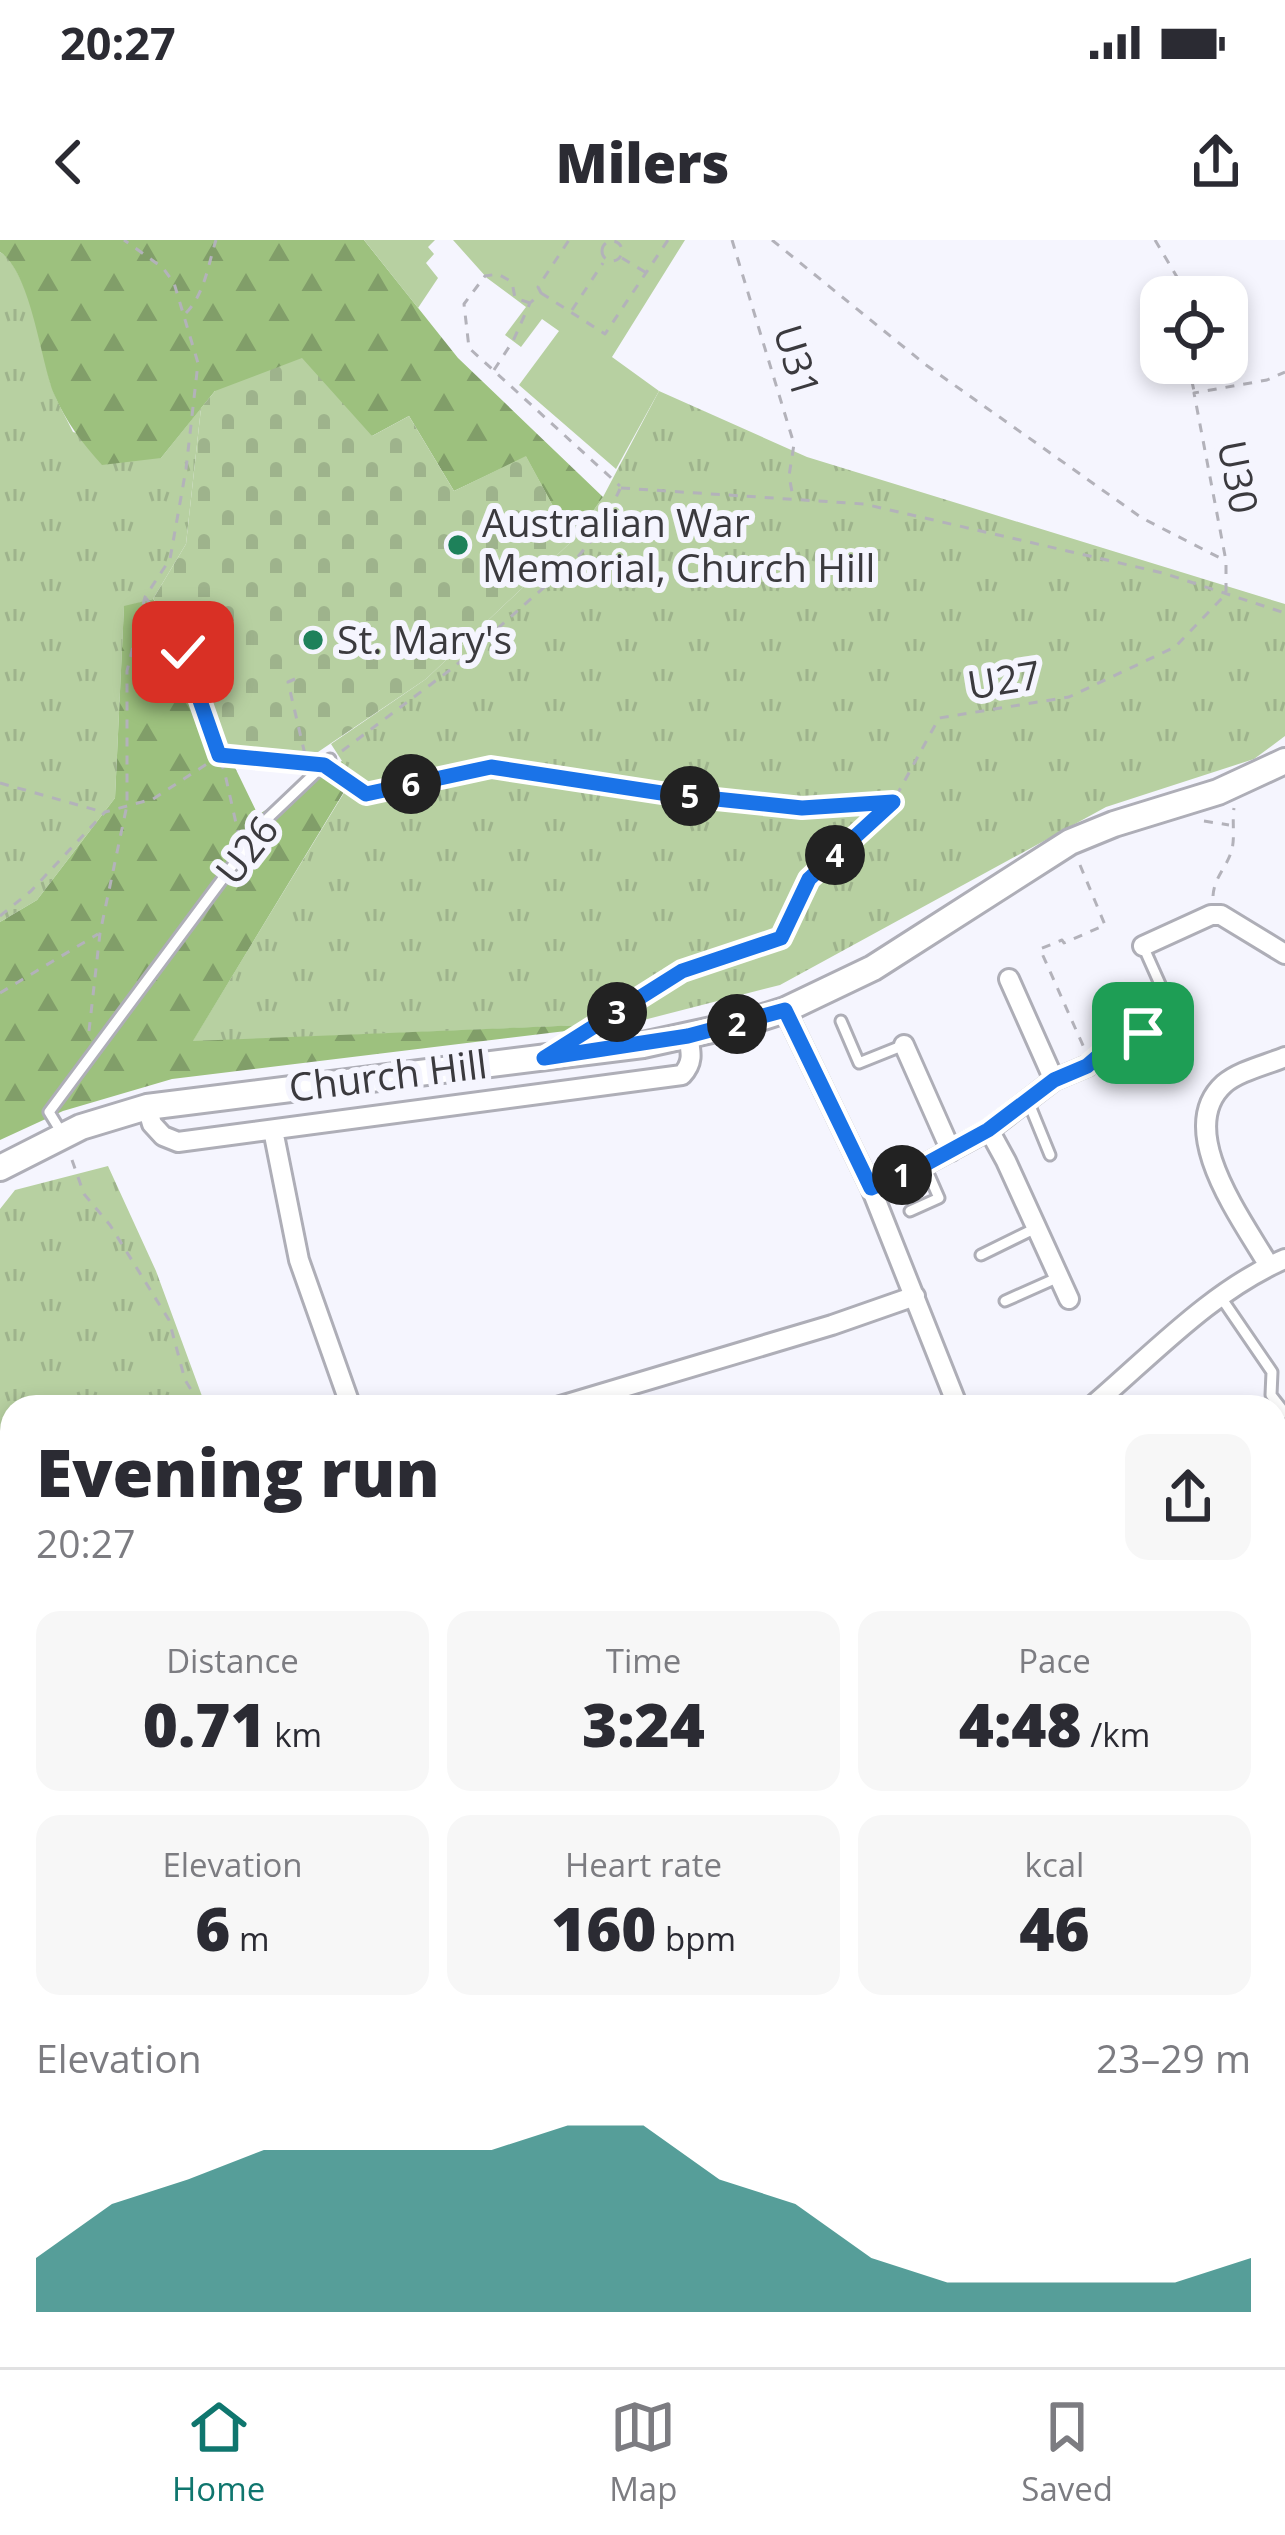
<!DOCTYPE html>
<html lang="en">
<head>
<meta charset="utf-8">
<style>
	:root { --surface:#fff; --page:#f7f7f7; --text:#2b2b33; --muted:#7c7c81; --line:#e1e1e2; --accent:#0f766e }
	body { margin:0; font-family:"Open Sans",sans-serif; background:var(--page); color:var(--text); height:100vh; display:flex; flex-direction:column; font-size:45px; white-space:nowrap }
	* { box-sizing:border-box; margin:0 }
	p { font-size:39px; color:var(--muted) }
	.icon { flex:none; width:66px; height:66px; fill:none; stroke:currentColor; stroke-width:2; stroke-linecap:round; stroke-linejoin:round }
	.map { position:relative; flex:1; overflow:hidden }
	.panel { position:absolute; left:0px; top:1155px; width:1287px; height:972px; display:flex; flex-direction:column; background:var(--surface); border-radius:36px 36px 0 0; box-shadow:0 6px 18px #0003 }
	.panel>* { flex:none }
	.buttons { position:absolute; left:1140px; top:36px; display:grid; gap:24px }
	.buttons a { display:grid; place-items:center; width:108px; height:108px; border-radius:24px; background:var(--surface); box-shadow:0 6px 18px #0003; font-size:60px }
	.pin { position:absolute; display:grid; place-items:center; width:102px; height:102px; color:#fff; margin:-51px; border-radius:24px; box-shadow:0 6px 18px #0006 }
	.km { position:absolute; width:60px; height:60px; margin:-30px; border-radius:50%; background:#222; color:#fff; font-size:33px; line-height:60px; text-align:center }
	.round { display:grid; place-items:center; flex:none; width:126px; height:126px; border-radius:24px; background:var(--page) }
	.head { display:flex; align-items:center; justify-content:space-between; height:204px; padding:0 36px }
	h1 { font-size:66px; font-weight:800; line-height:90px }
	.metrics { display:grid; grid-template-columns:repeat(3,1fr); gap:18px; height:204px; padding:12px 36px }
	.metrics div { display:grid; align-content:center; border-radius:24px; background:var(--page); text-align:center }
	.metrics b { font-size:60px; font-weight:800 }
	.metrics small { font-size:33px; font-weight:400 }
	.metrics p { font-size:33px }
	.chart { height:336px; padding:24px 36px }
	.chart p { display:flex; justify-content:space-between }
	.chart svg { width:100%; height:216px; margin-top:12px; fill:var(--accent); opacity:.7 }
	.status { display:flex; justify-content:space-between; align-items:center; height:84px; padding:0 60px; background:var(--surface); direction:ltr }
	.status svg { height:33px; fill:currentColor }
	header { display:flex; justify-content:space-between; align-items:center; height:156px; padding:0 36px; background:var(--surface); font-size:54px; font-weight:800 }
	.dock { display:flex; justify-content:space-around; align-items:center; height:168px; border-top:3px solid var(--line); background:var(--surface); font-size:33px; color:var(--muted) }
	.dock a { display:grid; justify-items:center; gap:6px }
	.dock .on { color:var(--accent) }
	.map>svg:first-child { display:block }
	.grass { fill:url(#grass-tufts) }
	.forest { fill:url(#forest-firs) }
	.cemetery { fill:url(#cemetery-stones) }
	.garden { fill:#b7d0a1 }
	.water { fill:url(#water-waves) }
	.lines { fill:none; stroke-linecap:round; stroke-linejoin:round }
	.service-casing { stroke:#aeaeb7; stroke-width:15 }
	.minor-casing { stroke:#aeaeb7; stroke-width:24 }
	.tertiary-casing { stroke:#aeaeb7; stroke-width:30 }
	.path { stroke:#b3b2ba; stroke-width:3; stroke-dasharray:9 9; stroke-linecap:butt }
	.service { stroke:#fff; stroke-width:9 }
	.minor { stroke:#fff; stroke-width:18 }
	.tertiary { stroke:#fff; stroke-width:24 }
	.route-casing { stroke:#fff; stroke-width:24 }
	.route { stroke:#1a73e8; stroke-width:15 }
	.poi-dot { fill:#1e815a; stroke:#f5f5fe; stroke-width:4.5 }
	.labels { text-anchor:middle; stroke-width:12; stroke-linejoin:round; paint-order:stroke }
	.street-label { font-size:39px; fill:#3b3a3e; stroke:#f5f5fe }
	.poi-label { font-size:39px; fill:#3b3a3e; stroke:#f5f5fe; text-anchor:start }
</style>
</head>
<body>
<div class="status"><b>20:27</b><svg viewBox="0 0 49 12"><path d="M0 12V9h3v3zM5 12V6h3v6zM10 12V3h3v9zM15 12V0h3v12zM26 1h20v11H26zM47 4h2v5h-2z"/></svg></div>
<header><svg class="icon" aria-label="back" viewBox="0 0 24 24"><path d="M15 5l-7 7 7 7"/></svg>Milers<svg class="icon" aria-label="share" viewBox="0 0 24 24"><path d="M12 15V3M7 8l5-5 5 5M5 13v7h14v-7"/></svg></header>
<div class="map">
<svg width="1285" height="2127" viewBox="0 0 1285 2127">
	<defs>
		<pattern id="grass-tufts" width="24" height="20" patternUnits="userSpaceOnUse" patternTransform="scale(3)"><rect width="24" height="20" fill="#b7d0a1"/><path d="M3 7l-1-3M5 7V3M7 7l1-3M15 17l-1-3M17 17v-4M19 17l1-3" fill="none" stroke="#9eb38c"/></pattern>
		<pattern id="forest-firs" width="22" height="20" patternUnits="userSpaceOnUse" patternTransform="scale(3)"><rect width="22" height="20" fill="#9dc17e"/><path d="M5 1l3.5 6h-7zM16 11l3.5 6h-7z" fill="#819e69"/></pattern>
		<pattern id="cemetery-stones" width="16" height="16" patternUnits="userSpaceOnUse" patternTransform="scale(3)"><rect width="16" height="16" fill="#b7d0a1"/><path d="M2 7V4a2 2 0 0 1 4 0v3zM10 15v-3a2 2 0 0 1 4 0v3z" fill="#9eb38c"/></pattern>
		<pattern id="water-waves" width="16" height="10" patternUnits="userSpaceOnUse" patternTransform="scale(3)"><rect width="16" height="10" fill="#bbd0f7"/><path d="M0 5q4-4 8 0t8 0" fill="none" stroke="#a2b3d5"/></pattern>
	</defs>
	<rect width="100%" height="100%" fill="#f5f5fe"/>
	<path class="grass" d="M0,12C31,33 41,112 52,147C57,163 66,177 73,192L161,218L201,168L186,304L153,359L124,367L115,558L37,660L0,682Z
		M659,151L807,217L1285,364V496L1254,519L1106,567L780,745L632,783L192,802L353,538L331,504L426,439L572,301L603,257Z
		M108,926L156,1031L206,1167H12V2115H368L356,2127H0V969L15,950Z
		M1275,1173L1285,1188V1565L1275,1549Z"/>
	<path class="forest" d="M0,0H364L458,118L603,257L572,301L526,217L454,251L409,176L372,196L215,151L161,218L102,225C82,203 66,182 54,154C40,118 31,33 0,12Z
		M153,359L193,402L227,511L258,575L342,521L353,537L193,801L632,783L172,839L63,871L0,900V682L37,660L115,558L124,366Z
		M1285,2067V2127H1169L1180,2123V2115H1275V2071Z"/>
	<path class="cemetery" d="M302,118L372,196L409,176L454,251L526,216L572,301L426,439L318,512L227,511L193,402L153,359L186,304L201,168L215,151Z"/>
	<path class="garden" d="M364,0H435L428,7L434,14L426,23L438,38L418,68Z
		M453,0H685L612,117L659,151L616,229L519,145L559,91L542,79L521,107L505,95L526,67L487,38Z"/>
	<path class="water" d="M1285,1691V2067L1275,2071V1696Z
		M433,2115H484L473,2127H422Z
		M543,2115H1180V2123L1169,2127H531Z"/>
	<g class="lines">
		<g class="service-casing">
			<path id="service" d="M1143,706L1168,762
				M841,781L859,823L904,805
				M1087,826L1102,813L1143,793
				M1028,861L1050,915
				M63,895L49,872L268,578L330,519
				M910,971L939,958L925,926
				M981,1015L1036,988
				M1220,1056L1272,1132L1271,1155L1285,1173
				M1005,1061L1059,1037
				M1275,1675L1285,1671
				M503,2127L514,2115"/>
		</g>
		<g class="minor-casing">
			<path id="minor" d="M1143,706L1211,675H1221L1285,714
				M1009,739L1054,840
				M785,770L871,948L958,1167
				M904,805L951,911
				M147,867L152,884L163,896L178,902L682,835C694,822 691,812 688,796
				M273,890L299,1020L351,1167
				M989,890L1006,921L1069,1059
				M871,948L924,925L989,890L1054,840L1087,826
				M1269,1026C1244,982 1173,890 1224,844C1239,831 1266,825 1285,817
				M557,1167L832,1085L915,1056
				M1091,1167C1151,1116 1212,1050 1285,1019"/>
		</g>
		<g class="tertiary-casing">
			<path id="tertiary" d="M0,928L81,887L147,867L643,805L748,782L785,770L873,728L1070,602L1114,584L1218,552L1285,521"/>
		</g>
		<path class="path" d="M732,0L794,204L789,236L793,257
			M772,0L926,125L1142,278L1226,321
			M1155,0L1189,57
			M602 11a10 10 0 1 1 20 0a10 10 0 1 1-20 0Z
			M622,18L645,32
			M541,53L605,94L668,0
			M530,63L515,58L512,42L498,34L485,36L464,64L469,108L620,246
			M572,70L603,23
			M186,73C205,53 208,25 216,0
			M1188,123L1194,151
			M494,130L513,101L530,63L541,53L538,47L569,0
			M621,248L864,264L1163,333L1285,373
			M1226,352V321L1194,153L1267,140L1285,132
			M146,358L183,412L225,534L238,592
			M295,439L288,442L306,519
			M342,511L454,427L576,319L601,289L620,249
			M337,534L366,554L491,527L668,554L802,568L893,562
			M0,543L103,572
			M1204,581L1229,585
			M1080,625L1105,685L1064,703L1062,700L1040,709L1085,810
			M1213,656C1214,637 1228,626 1232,609C1235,597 1232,581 1234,568
			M0,676L31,651L105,572L153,559L219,516L306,523
			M0,753L98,694
			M593,788L681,731L781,698L809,639L893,562L939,478L1069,457L1175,407L1226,354
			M89,791L100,693L127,565V431L145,357L170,319L186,229L198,123L174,43L163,28L124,0
			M72,920L84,954L110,985L169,1080L185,1140L202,1167
			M1281,1575L1285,1583
			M1275,1633L1285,1623
			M0,1955L12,1951"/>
		<use href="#service" class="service"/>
		<use href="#minor" class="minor"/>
		<use href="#tertiary" class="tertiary"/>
	</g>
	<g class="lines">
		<g class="route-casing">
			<path id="route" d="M183,412L219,515L324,525L366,554L491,527L668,554L802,568L893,562L809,639L781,698L682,731L544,818L688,796L785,770L871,948L924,925L988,890L1054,840L1087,826L1102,813L1143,793"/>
		</g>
		<use href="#route" class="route"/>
	</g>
	<g class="poi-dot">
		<circle cx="458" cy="305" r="12"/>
		<circle cx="313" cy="400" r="12"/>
	</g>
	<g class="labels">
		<g class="street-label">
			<text transform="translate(797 121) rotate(73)" y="14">U31</text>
			<text transform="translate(1238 237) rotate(79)" y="14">U30</text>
			<text transform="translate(1004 440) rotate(-9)" y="14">U27</text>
			<text transform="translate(247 610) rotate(-52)" y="14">U26</text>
			<text transform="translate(388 836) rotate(-7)" y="14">Church Hill</text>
		</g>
		<g class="poi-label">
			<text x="482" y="297">Australian War<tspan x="482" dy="45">Memorial, Church Hill</tspan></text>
			<text x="337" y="414">St. Mary's</text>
		</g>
	</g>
</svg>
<div class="buttons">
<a><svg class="icon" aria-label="locate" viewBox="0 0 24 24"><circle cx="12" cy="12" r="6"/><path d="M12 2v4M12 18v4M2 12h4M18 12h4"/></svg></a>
</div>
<div class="pin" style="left:1143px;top:793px;background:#1e9e55"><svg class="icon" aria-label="arrive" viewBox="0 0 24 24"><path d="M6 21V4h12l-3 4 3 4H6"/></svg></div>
<div class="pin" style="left:183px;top:412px;background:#d93025"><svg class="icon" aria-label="check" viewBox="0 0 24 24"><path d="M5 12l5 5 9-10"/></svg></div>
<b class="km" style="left:902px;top:935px">1</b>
<b class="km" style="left:737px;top:784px">2</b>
<b class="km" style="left:617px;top:772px">3</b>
<b class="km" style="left:835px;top:615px">4</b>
<b class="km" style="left:690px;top:556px">5</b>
<b class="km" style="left:411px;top:544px">6</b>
<section class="panel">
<div class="head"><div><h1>Evening run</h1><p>20:27</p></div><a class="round"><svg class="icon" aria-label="share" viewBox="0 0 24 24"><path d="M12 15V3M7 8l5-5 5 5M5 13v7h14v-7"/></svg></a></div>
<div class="metrics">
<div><p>Distance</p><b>0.71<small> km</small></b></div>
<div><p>Time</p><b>3:24</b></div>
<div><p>Pace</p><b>4:48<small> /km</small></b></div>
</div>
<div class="metrics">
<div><p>Elevation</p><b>6<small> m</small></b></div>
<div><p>Heart rate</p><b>160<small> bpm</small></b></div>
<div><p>kcal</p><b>46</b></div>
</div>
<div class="chart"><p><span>Elevation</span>23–29 m</p>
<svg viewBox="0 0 160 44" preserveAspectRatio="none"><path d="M0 44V33L10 22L20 17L30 11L40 11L50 11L60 11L70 6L80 6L90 17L100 22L110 33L120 38L130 38L140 38L150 38L160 33V44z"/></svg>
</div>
</section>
</div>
<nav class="dock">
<a class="on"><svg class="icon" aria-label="home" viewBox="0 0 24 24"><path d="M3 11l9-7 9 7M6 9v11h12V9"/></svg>Home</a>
<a><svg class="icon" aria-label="map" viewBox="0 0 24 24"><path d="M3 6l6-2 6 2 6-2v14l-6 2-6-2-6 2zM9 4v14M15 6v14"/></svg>Map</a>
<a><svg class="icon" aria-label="saved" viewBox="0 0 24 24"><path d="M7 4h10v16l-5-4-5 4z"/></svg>Saved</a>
</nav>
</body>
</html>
